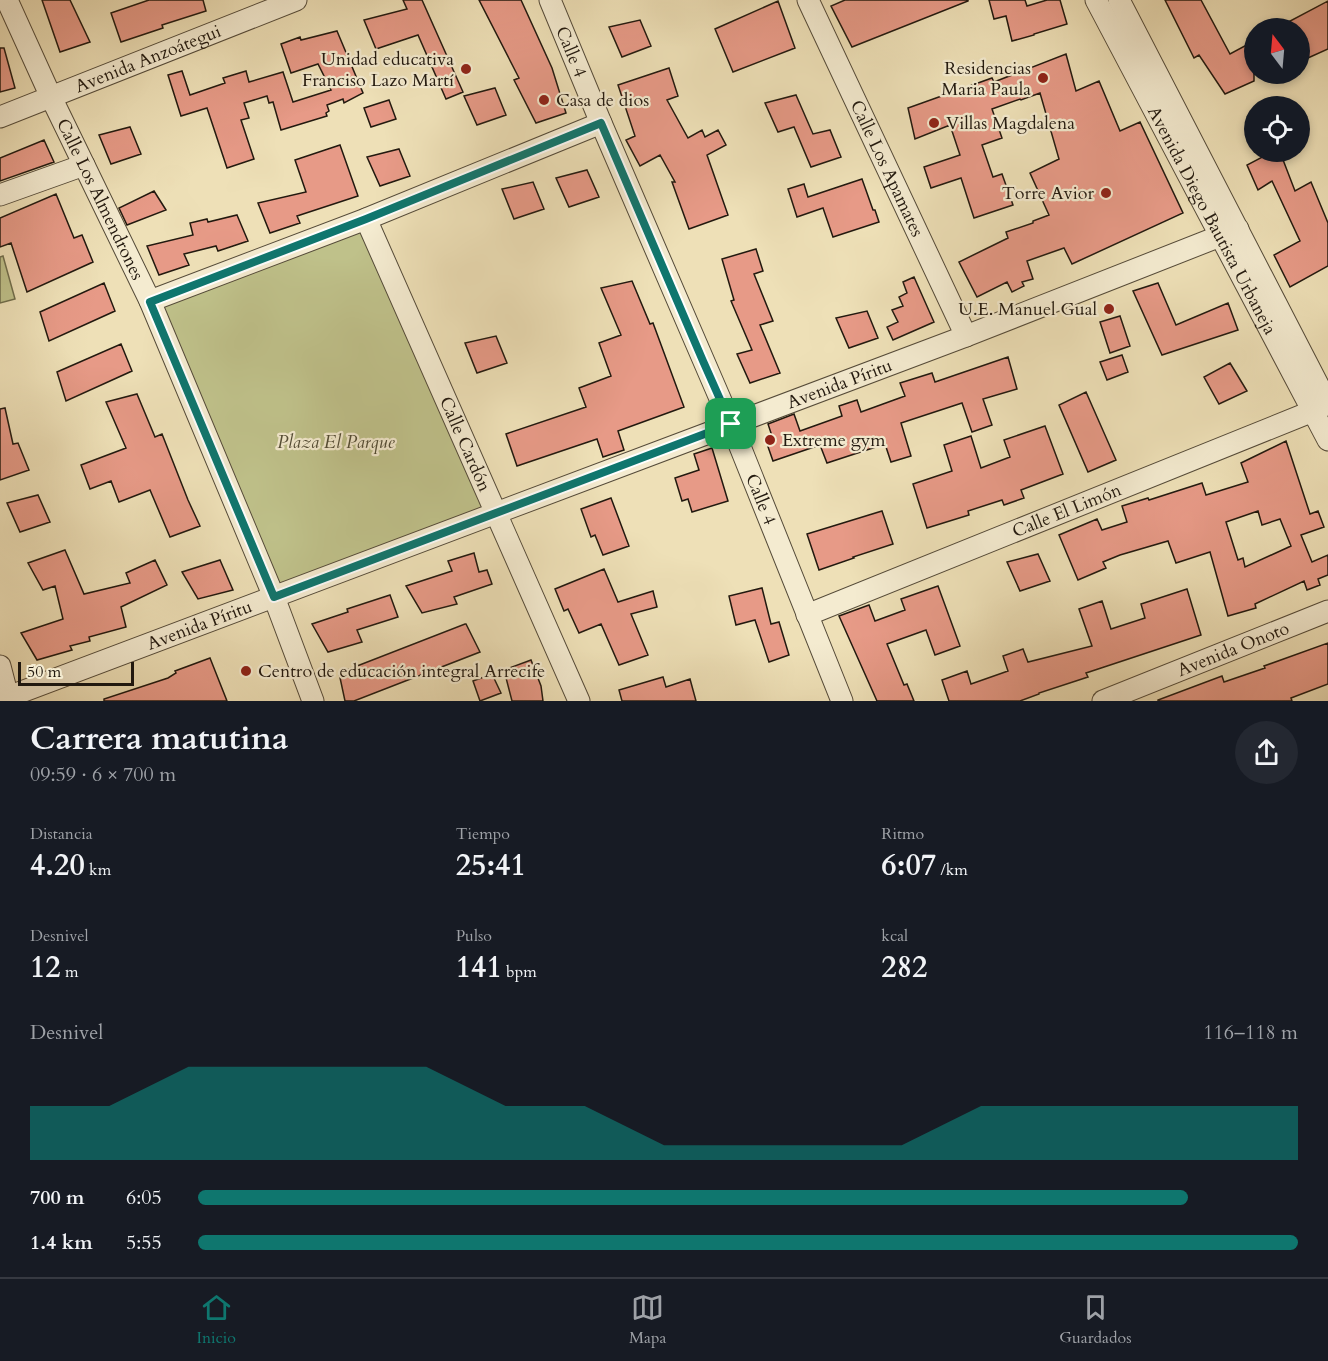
<!DOCTYPE html>
<html lang="es">
<head>
<meta charset="utf-8">
<style>
	:root { --surface:#171b24; --page:#242831; --text:#f1f3f6; --muted:#9ea1a6; --line:#363941; --accent:#0f766e }
	body { margin:0; font-family:Cardo,serif; background:var(--page); color:var(--text); height:100vh; display:flex; flex-direction:column; font-size:22px; white-space:nowrap }
	* { box-sizing:border-box; margin:0 }
	p { font-size:20px; color:var(--muted) }
	.icon { flex:none; width:33px; height:33px; fill:none; stroke:currentColor; stroke-width:2; stroke-linecap:round; stroke-linejoin:round }
	.map { position:relative; height:701px; overflow:hidden }
	.sheet { display:flex; flex-direction:column; background:var(--surface); flex:1 }
	.sheet>* { flex:none }
	.needle { width:39px; rotate:344deg }
	.controls { position:absolute; left:1244px; top:18px; display:grid; gap:12px }
	.controls a { display:grid; place-items:center; width:66px; height:66px; border-radius:50%; background:var(--surface); box-shadow:0 3px 9px #0003; font-size:30px }
	.scale { position:absolute; left:18px; bottom:15px; width:116px; box-sizing:border-box; padding-left:6px; border:3px solid #22190f; border-top:0; font-size:16px; line-height:21px; white-space:nowrap; color:#22190f; -webkit-text-stroke:4px #f4ebd0; paint-order:stroke }
	.pin { position:absolute; display:grid; place-items:center; width:51px; height:51px; color:#fff; margin:-26px; border-radius:12px; box-shadow:0 3px 9px #0006 }
	.round { display:grid; place-items:center; flex:none; width:63px; height:63px; border-radius:32px; background:var(--page) }
	.headline { display:flex; align-items:center; justify-content:space-between; height:102px; padding:0 30px }
	h1 { font-size:33px; font-weight:600; line-height:45px }
	.metrics { display:grid; grid-template-columns:repeat(3,1fr); gap:9px; height:102px; padding:6px 30px }
	.metrics div { display:grid; align-content:center }
	.metrics b { font-size:30px; font-weight:600 }
	.metrics small { font-size:16px; font-weight:400 }
	.metrics p { font-size:16px }
	.chart { height:168px; padding:12px 30px }
	.chart p { display:flex; justify-content:space-between }
	.chart svg { width:100%; height:108px; margin-top:6px; fill:var(--accent); opacity:.7 }
	ul { padding:0 30px; list-style:none; font-size:20px }
	li { display:grid; grid-template-columns:96px 72px 1fr; align-items:center; height:45px }
	li i { height:15px; border-radius:8px; background:var(--accent) }
	.tab-bar { display:flex; justify-content:space-around; align-items:center; height:84px; border-top:2px solid var(--line); background:var(--surface); font-size:16px; color:var(--muted) }
	.tab-bar a { display:grid; justify-items:center; gap:3px }
	.tab-bar .active { color:var(--accent) }
	.map>svg:first-child { display:block }
	.green { fill:#bfc18a; stroke:#706d4c; stroke-width:1.5 }
	.building { fill:#e79a87; stroke:#22190f; stroke-width:1.5; fill-rule:evenodd }
	.lines { fill:none; stroke-linecap:round; stroke-linejoin:round }
	.minor-casing { stroke:#554b39; stroke-width:23 }
	.minor { stroke:#f4ebd0; stroke-width:21 }
	.route-casing { stroke:#fff; stroke-width:12 }
	.route { stroke:#0f766e; stroke-width:8 }
	.poi-dot { fill:#8f2418; stroke:#f4ebd0; stroke-width:2 }
	.labels { text-anchor:middle; stroke-width:4.5; stroke-linejoin:round; paint-order:stroke }
	.street-label { font-size:18px; fill:#22190f; stroke:#f4ebd0 }
	.poi-label { font-size:18px; fill:#22190f; stroke:#f4ebd0; text-anchor:end }
	.park-label { font-size:18px; font-style:italic; fill:#514b34; stroke:#f4ebd0 }
</style>
</head>
<body>
<div class="map">
<svg width="1328" height="701" viewBox="0 0 1328 701">
	<rect width="100%" height="100%" fill="#eee0b7"/>
	<filter id="stains"><feTurbulence type="fractalNoise" baseFrequency=".00333" numOctaves="4"/><feColorMatrix values="0 0 0 0 .2 0 0 0 0 .09 0 0 0 0 .02 0 0 0 .5 -.17"/></filter>
	<radialGradient id="worn" r=".72"><stop offset=".6" stop-color="#630" stop-opacity="0"/><stop offset="1" stop-color="#630" stop-opacity=".3"/></radialGradient>
	<path class="green" d="M366,219L496,513L274,597L150,302Z
		M3,256L15,299L0,303V257Z"/>
	<path class="building" d="M42,0H70L90,42L60,52Z
		M149,0H203L206,11L162,25L163,28L121,42L111,13Z
		M403,0H422L463,92L446,99L418,35L376,49L364,20L407,9Z
		M479,0H521L552,68L566,113L536,123L514,80L519,78Z
		M845,0H968V1L852,47L831,6Z
		M989,0H1025L1027,6L1047,0H1060L1067,24L1034,34V35L1012,41L1006,16L994,19Z
		M1165,0H1201L1230,54L1254,41V81L1225,94L1199,55L1194,58Z
		M778,1L795,48L733,72L715,29Z
		M1328,1V49L1299,62V28H1277Z
		M640,20L651,46L622,57L609,27Z
		M337,31L363,93L344,103L343,99L327,105L329,111L326,113L327,116L281,130L273,102L269,103L267,96L244,103L249,118L241,120L254,159L227,168L207,108L181,116L168,75L182,71L190,95L225,83L223,78L246,71L249,82L283,72L293,102L331,90L318,64L291,73L281,44L300,37L301,40Z
		M0,48H4L15,88L0,92Z
		M1066,54L1076,91L1099,81L1120,131L1140,122L1183,213L1072,264L1064,248L1027,261L1033,279L1022,282L1024,286L1012,292L1007,282L977,297L959,262L1008,238L1006,232L1033,223V221L1049,215L1030,173L1059,159L1040,93L1021,100L1020,99L992,109L1002,138L982,145L993,177L1002,174L1013,205L974,218L961,178L931,188L924,167L960,155L950,125L915,139L908,108L992,78L994,82Z
		M669,68L678,96L667,100L688,138L702,130L705,137L718,130L726,145L707,155L728,215L689,229L672,182H675L660,155L640,166L626,140L635,136L618,85Z
		M495,88L506,115L477,125L464,96Z
		M796,95L813,134L830,130L841,157L811,167L794,127L778,132L765,103Z
		M389,100L396,119L371,127L364,108Z
		M130,127L141,154L111,164L99,135Z
		M44,140L54,162L0,181V158Z
		M340,145L358,196L297,216L300,223L270,233L258,203L306,192L295,160Z
		M399,149L410,176L380,186L367,157Z
		M1272,152H1280L1295,191L1311,182L1328,223V266L1290,287L1274,255L1300,241L1272,181L1258,190L1247,165Z
		M587,170L599,197L569,207L556,178Z
		M862,179L873,210H875L879,222L833,237L823,208L797,217L788,189L804,184L808,197Z
		M533,182L544,209L514,219L502,189Z
		M154,191L166,210L127,225L119,208Z
		M56,194L74,238L82,235L93,262L27,292L11,243L0,247V218Z
		M237,215L248,241L218,251L216,246L184,254L189,265L159,275L147,246L193,235L190,223L207,219L208,222Z
		M756,249L763,271L754,274L773,321L760,325L780,373L750,383L737,354L752,350L731,301L734,300L722,259Z
		M914,277L934,322L893,340L887,327L898,322L892,310L903,306L899,297L907,293L903,282Z
		M632,281L650,324L653,323L684,407L618,431L624,450L603,457L597,439L517,466L506,434L586,407L579,388L611,376L599,343L621,335L601,288Z
		M104,283L115,311L49,341L40,312Z
		M1158,283L1176,325L1228,303L1238,330L1162,355L1133,291Z
		M867,311L878,338L849,348L836,318Z
		M1120,316L1130,346L1110,353L1100,322Z
		M496,336L507,363L477,373L465,343Z
		M121,344L132,371L66,401L57,372Z
		M1122,355L1128,372L1107,380L1100,362Z
		M1008,357L1017,389L983,399L992,425L972,432L962,403L901,423L911,456L891,462L885,444L827,463L820,445L773,461L766,441L773,439L768,424L794,414L800,431L842,416L839,406L857,400L861,412L905,396L900,383L932,373L935,382Z
		M1230,363L1247,391L1219,404L1204,377Z
		M1086,392L1116,460L1088,472L1059,405Z
		M137,394L155,437L162,434L188,500L200,526L170,537L150,490L119,502L111,481L90,489L81,465L126,448L106,402Z
		M5,408L13,444L18,443L29,470L0,480V409Z
		M1045,426L1063,474L1021,490L1024,498L1004,505L1002,500L968,511L969,515L927,528L913,484L952,471L944,445L971,436L981,468L1010,457L1004,440Z
		M1286,441L1310,514L1318,511L1324,527L1301,535L1312,562L1328,555V575L1318,579L1320,585L1307,590L1304,581L1255,604L1256,608L1228,616L1210,552L1176,563L1168,541L1120,555L1103,562L1106,568L1078,580L1059,535L1097,519L1102,530L1127,522L1122,506L1148,498L1149,500L1202,483L1206,495L1248,482L1241,463ZM1258,511L1262,525L1280,519L1291,546L1245,567L1243,558L1238,560L1226,522Z
		M712,448L728,501L692,512L688,499L682,501L675,478L699,470L694,454Z
		M38,495L50,522L20,532L7,503Z
		M611,498L629,546L603,555L595,535L591,537L581,509Z
		M882,511L893,544L853,557L854,558L819,570L807,534Z
		M65,550L84,594L130,583L126,573L155,560L167,585L121,607L126,627L89,637L90,641L70,646L72,650L37,660L21,633L63,619L55,586L43,590L28,563Z
		M474,553L479,572L487,570L492,584L454,597L457,604L422,613L406,586L452,571L448,561Z
		M1038,554L1050,581L1020,591L1007,562Z
		M220,560L233,590L198,599L182,572Z
		M604,569L618,602L653,591L657,607L631,614L648,655L619,665L601,624L579,633L568,609L564,611L555,589Z
		M938,586L960,646L935,655L926,630L887,644L904,685L907,684L914,701H877L839,616L869,605L875,621L905,610L901,599Z
		M762,588L771,624L779,622L789,655L769,662L755,620L736,625L729,596Z
		M1187,589L1201,635L1086,673L1088,677L1039,693V694L1020,701H949L942,680L967,671L971,684L1008,671L1003,656L1023,649L1028,662L1092,646L1079,609L1102,601L1111,629L1145,618L1141,604Z
		M390,595L398,617L357,630L362,642L328,652L312,624L348,612L347,609Z
		M465,624H466L480,652L354,701H345L339,673Z
		M1328,643V684L1291,698L1292,701H1158V700L1222,676L1224,682L1265,668L1264,666Z
		M210,658L227,701H104V699L168,678L176,673L175,671Z
		M531,660L541,686L543,701H512L504,670Z
		M492,674L501,693L480,701L473,681Z
		M663,677L666,687L690,679L696,701H622L619,690Z"/>
	<g class="lines">
		<g class="minor-casing">
			<g id="minor">
				<path id="s1" d="M7,0L51,97L150,301L274,597L313,701"/>
				<path id="s2" d="M550,0L601,123L731,424L842,701"/>
				<path id="s3" d="M808,0L966,336"/>
				<path id="s4" d="M1096,0L1328,440"/>
				<path d="M1119,0L1328,404"/>
				<path id="s5" d="M0,117L296,0"/>
				<path d="M0,195L84,165"/>
				<path id="s6" d="M366,219L579,701"/>
				<path d="M150,301L366,219L601,123"/>
				<path id="s7" d="M807,615L1313,411L1328,404"/>
				<path d="M0,666L8,697"/>
				<path id="s8" d="M0,700L966,336L1238,229"/>
				<path id="s9" d="M1103,701L1328,611"/>
			</g>
		</g>
		<use href="#minor" class="minor"/>
	</g>
	<g class="lines">
		<g class="route-casing">
			<path id="route" d="M601,123L703,361L731,424L274,597L150,302L366,219Z"/>
		</g>
		<use href="#route" class="route"/>
	</g>
	<g class="poi-dot">
		<circle cx="466" cy="69" r="6"/>
		<circle cx="1043" cy="78" r="6"/>
		<circle cx="544" cy="100" r="6"/>
		<circle cx="934" cy="123" r="6"/>
		<circle cx="1106" cy="193" r="6"/>
		<circle cx="1109" cy="309" r="6"/>
		<circle cx="770" cy="440" r="6"/>
		<circle cx="246" cy="671" r="6"/>
	</g>
	<g class="labels">
		<g class="street-label">
			<text dy="6" stroke="none"><textPath href="#s2" startOffset="56">Calle 4</textPath></text>
			<text dy="6" stroke="none"><textPath href="#s5" startOffset="159">Avenida Anzoátegui</textPath></text>
			<text dy="6" stroke="none"><textPath href="#s3" startOffset="186">Calle Los Apamates</textPath></text>
			<text dy="6" stroke="none"><textPath href="#s1" startOffset="220">Calle Los Almendrones</textPath></text>
			<text dy="6" stroke="none"><textPath href="#s4" startOffset="249">Avenida Diego Bautista Urbaneja</textPath></text>
			<text dy="6" stroke="none"><textPath href="#s8" startOffset="897">Avenida Píritu</textPath></text>
			<text dy="6" stroke="none"><textPath href="#s6" startOffset="246">Calle Cardón</textPath></text>
			<text dy="6" stroke="none"><textPath href="#s2" startOffset="542">Calle 4</textPath></text>
			<text dy="6" stroke="none"><textPath href="#s7" startOffset="280">Calle El Limón</textPath></text>
			<text dy="6" stroke="none"><textPath href="#s8" startOffset="213">Avenida Píritu</textPath></text>
			<text dy="6" stroke="none"><textPath href="#s9" startOffset="140">Avenida Onoto</textPath></text>
		</g>
		<g class="poi-label">
			<text x="454" y="65">Unidad educativa<tspan x="454" dy="21">Franciso Lazo Martí</tspan></text>
			<text x="1031" y="74">Residencias<tspan x="1031" dy="21">Maria Paula</tspan></text>
			<text x="556" y="106" text-anchor="start">Casa de dios</text>
			<text x="946" y="129" text-anchor="start">Villas Magdalena</text>
			<text x="1094" y="199">Torre Avior</text>
			<text x="1097" y="315">U.E. Manuel Gual</text>
			<text x="782" y="446" text-anchor="start">Extreme gym</text>
			<text x="258" y="677" text-anchor="start">Centro de educación integral Arrecife</text>
		</g>
		<g class="park-label">
			<text x="336" y="448">Plaza El Parque</text>
		</g>
	</g>
	<rect width="100%" height="100%" filter="url(#stains)"/>
	<rect width="100%" height="100%" fill="url(#worn)"/>
</svg>
<div class="controls">
<a><svg class="needle" viewBox="-14 -14 28 28"><path d="M0-13l5 13h-10z" fill="#e53935"/><path d="M0 13l5-13h-10z" fill="#9ea1a6"/></svg></a>
<a><svg class="icon" aria-label="locate" viewBox="0 0 24 24"><circle cx="12" cy="12" r="6"/><path d="M12 2v4M12 18v4M2 12h4M18 12h4"/></svg></a>
</div>
<div class="scale">50 m</div>
<div class="pin" style="left:731px;top:424px;background:#1e9e55"><svg class="icon" aria-label="arrive" viewBox="0 0 24 24"><path d="M6 21V4h12l-3 4 3 4H6"/></svg></div>
</div>
<section class="sheet">
<div class="headline"><div><h1>Carrera matutina</h1><p>09:59 · 6 × 700 m</p></div><a class="round"><svg class="icon" aria-label="share" viewBox="0 0 24 24"><path d="M12 15V3M7 8l5-5 5 5M5 13v7h14v-7"/></svg></a></div>
<div class="metrics">
<div><p>Distancia</p><b>4.20<small> km</small></b></div>
<div><p>Tiempo</p><b>25:41</b></div>
<div><p>Ritmo</p><b>6:07<small> /km</small></b></div>
</div>
<div class="metrics">
<div><p>Desnivel</p><b>12<small> m</small></b></div>
<div><p>Pulso</p><b>141<small> bpm</small></b></div>
<div><p>kcal</p><b>282</b></div>
</div>
<div class="chart"><p><span>Desnivel</span>116–118 m</p>
<svg viewBox="0 0 160 44" preserveAspectRatio="none"><path d="M0 44V22L10 22L20 6L30 6L40 6L50 6L60 22L70 22L80 38L90 38L100 38L110 38L120 22L130 22L140 22L150 22L160 22V44z"/></svg>
</div>
<ul>
<li><b>700 m</b>6:05<i style="width:90%"></i></li>
<li><b>1.4 km</b>5:55<i style="width:100%"></i></li>
</ul>
</section>
<nav class="tab-bar">
<a class="active"><svg class="icon" aria-label="home" viewBox="0 0 24 24"><path d="M3 11l9-7 9 7M6 9v11h12V9"/></svg>Inicio</a>
<a><svg class="icon" aria-label="map" viewBox="0 0 24 24"><path d="M3 6l6-2 6 2 6-2v14l-6 2-6-2-6 2zM9 4v14M15 6v14"/></svg>Mapa</a>
<a><svg class="icon" aria-label="saved" viewBox="0 0 24 24"><path d="M7 4h10v16l-5-4-5 4z"/></svg>Guardados</a>
</nav>
</body>
</html>
